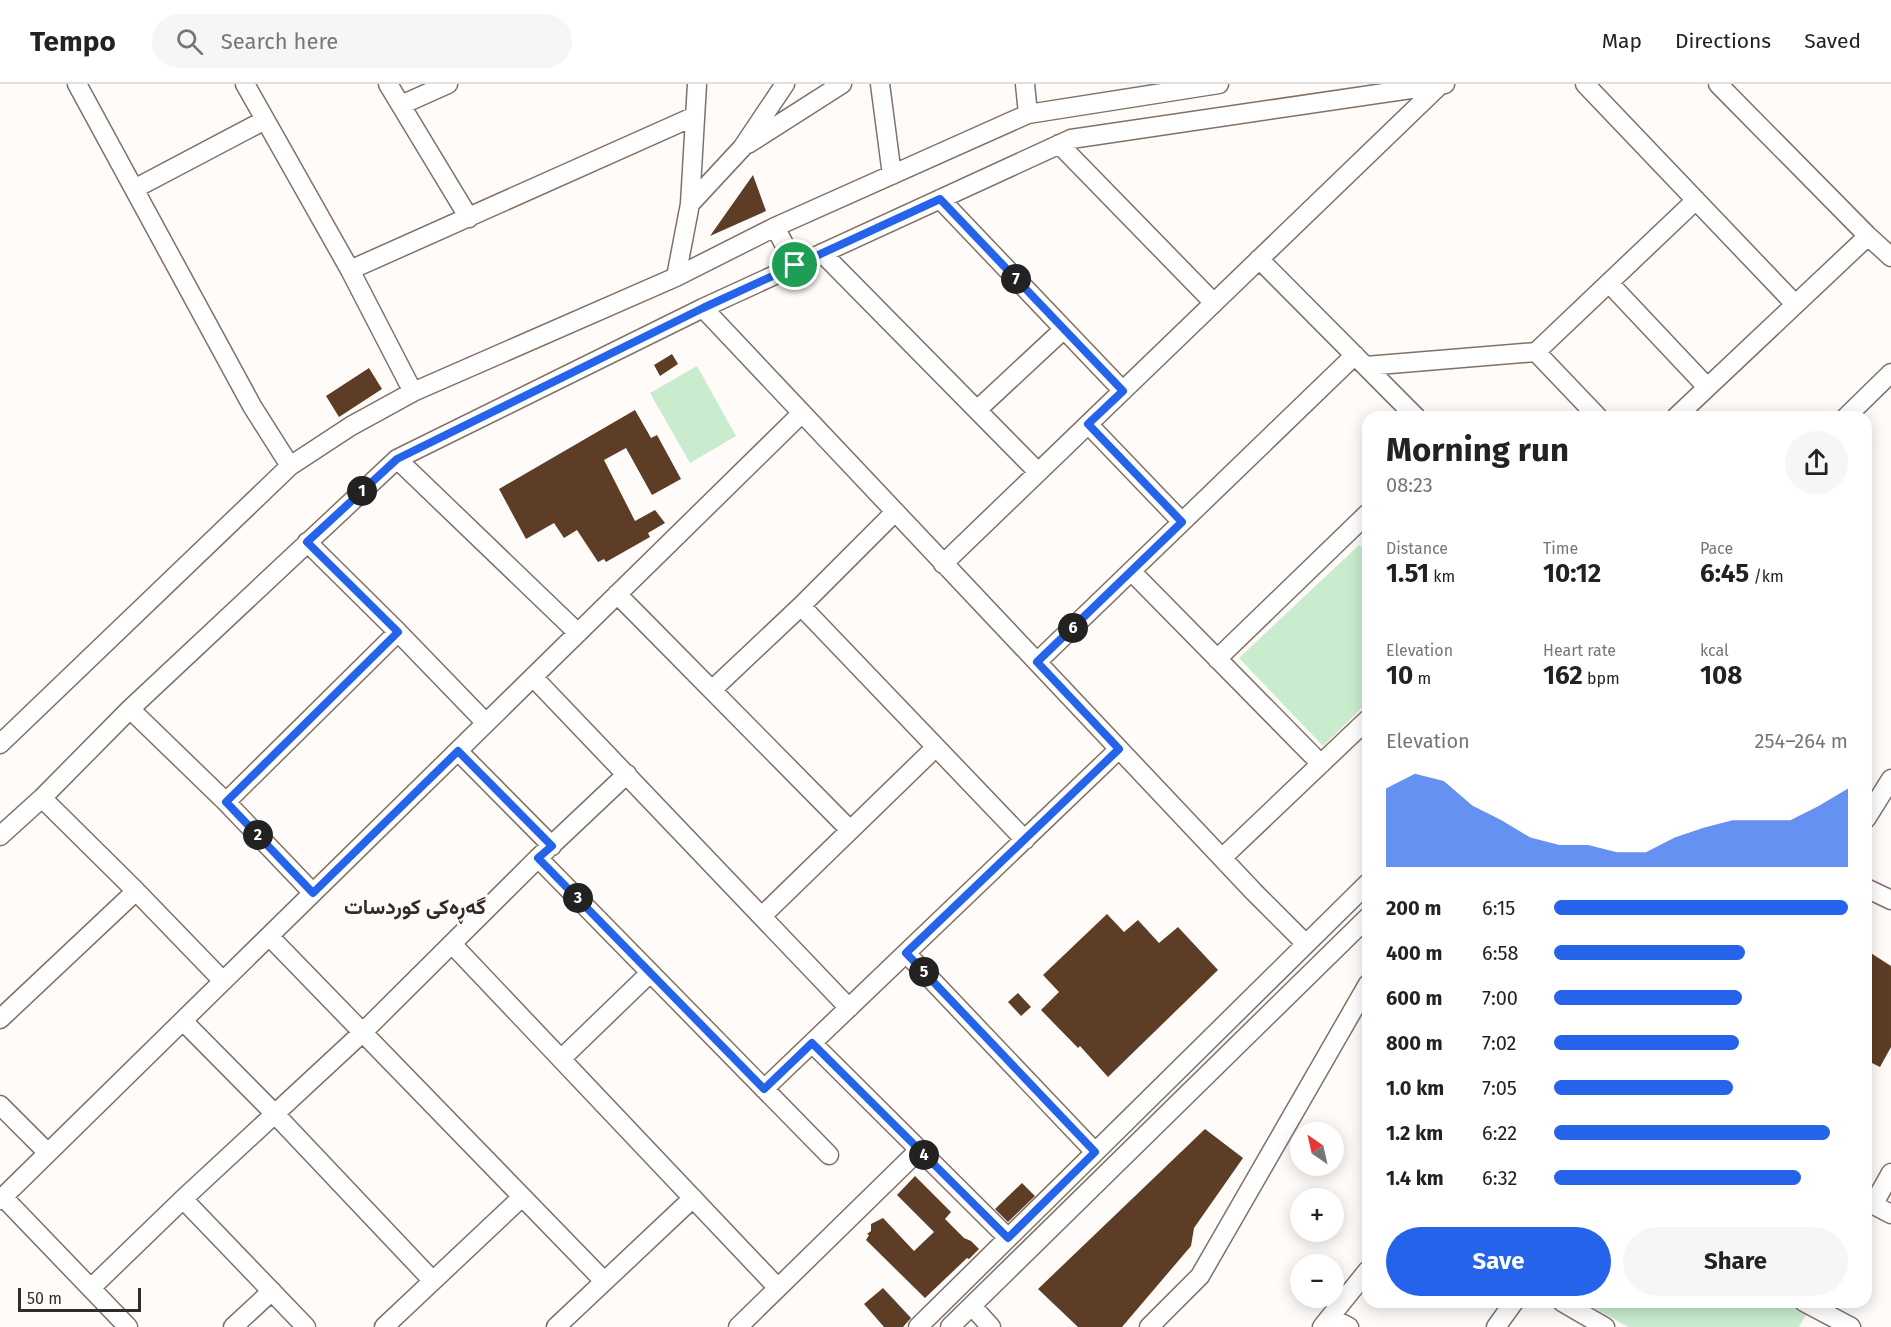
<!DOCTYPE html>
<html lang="en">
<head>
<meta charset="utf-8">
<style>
	:root { --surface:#fff; --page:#f6f6f6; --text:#222; --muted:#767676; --line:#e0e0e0; --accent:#2563eb }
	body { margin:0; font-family:"Fira Sans",Vazirmatn,sans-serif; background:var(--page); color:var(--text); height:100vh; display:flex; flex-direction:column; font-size:22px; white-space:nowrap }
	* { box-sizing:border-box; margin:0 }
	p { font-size:20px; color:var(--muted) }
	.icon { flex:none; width:33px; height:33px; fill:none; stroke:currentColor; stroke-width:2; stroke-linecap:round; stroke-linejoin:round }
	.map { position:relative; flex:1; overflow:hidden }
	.sheet { position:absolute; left:1362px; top:327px; width:510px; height:897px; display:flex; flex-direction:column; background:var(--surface); border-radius:18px; box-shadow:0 3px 15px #0003 }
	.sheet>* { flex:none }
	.needle { width:39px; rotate:326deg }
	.tools { position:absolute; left:1290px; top:1038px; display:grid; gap:12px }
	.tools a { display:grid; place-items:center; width:54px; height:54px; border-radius:50%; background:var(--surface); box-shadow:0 3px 15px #0003; font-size:30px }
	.scale { position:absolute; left:18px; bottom:15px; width:123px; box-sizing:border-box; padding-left:6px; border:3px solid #322c28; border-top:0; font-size:16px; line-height:21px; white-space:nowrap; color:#322c28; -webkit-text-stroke:4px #fefbf9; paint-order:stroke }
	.pin { position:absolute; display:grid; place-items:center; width:51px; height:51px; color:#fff; margin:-26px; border:3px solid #fff; border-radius:50%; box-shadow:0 2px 6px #0007 }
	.km { position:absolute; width:30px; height:30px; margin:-15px; border-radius:50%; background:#222; color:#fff; font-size:16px; line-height:30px; text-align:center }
	.round { display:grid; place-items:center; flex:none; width:63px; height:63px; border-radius:32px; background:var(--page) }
	.headline { display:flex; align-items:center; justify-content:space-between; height:102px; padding:0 24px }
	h1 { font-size:33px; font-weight:700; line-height:45px }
	.stats { display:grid; grid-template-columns:repeat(3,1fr); gap:9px; height:102px; padding:6px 24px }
	.stats div { display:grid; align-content:center }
	.stats b { font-size:26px; font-weight:700 }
	.stats small { font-size:16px; font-weight:400 }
	.stats p { font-size:16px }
	.chart { height:168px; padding:12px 24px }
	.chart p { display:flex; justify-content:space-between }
	.chart svg { width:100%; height:108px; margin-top:6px; fill:var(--accent); opacity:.7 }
	.action { display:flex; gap:12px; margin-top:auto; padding:12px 24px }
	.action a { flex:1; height:69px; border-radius:36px; background:var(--accent); color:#fff; font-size:24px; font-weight:700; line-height:69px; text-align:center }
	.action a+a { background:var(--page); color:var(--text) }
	ul { padding:0 24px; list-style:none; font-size:20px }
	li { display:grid; grid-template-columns:96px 72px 1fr; align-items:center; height:45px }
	li i { height:15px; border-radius:8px; background:var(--accent) }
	header { display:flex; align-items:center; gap:36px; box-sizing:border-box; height:84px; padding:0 30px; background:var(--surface); border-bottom:2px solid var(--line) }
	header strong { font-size:28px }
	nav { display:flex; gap:33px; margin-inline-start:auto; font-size:21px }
	.search { width:420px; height:54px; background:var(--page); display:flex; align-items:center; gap:15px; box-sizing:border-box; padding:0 21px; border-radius:33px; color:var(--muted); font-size:22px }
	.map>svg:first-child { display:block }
	.green { fill:#caecce }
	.building { fill:#5d3d25 }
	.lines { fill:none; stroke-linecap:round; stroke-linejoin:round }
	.minor-casing { stroke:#807167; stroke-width:21 }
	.minor { stroke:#fff; stroke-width:18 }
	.route-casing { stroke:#fff; stroke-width:12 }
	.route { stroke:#2563eb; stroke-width:8 }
	.labels { text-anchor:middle; stroke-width:6; stroke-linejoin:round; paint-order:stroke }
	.district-label { font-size:21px; font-weight:bold; fill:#322c28; stroke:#fefbf9 }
</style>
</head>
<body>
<header>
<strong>Tempo</strong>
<div class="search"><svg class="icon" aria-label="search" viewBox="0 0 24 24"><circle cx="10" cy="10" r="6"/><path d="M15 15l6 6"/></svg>Search here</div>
<nav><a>Map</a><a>Directions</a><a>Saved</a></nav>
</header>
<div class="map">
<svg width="1891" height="1243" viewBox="0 0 1891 1243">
	<rect width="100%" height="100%" fill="#fefbf9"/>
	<path class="green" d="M697,282L736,352L690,379L650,309Z
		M1359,461L1368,470V618L1323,662L1239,574Z
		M1584,1218H1788L1807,1229L1799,1243H1628Z"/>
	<path class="building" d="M753,91L766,127L710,152Z
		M672,270L678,280L660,292L654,281Z
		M369,284L382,305L339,333L326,312Z
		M635,326L651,354L657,351L681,395L652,411L626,364L604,376L635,437L655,426L665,439L648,449L650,453L606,478L604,475L598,478L577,446L564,454L554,439L526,455L499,405Z
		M1107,830L1124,848L1138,836L1159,859L1178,843L1218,886L1108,993L1080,962L1078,964L1041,926L1059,908L1043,891Z
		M1866,866L1891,882V963L1880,983L1866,976Z
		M1018,909L1031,923L1021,932L1008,918Z
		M1205,1045L1243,1074L1194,1144L1191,1162L1122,1243H1078L1038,1205Z
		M915,1092L951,1128L945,1135L964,1154L971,1157L979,1165L969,1175L967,1174L925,1214L866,1156L869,1151L867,1150L871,1147V1140L883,1134L914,1167L934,1148L897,1111Z
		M1022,1099L1035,1112L1008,1138L995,1125Z
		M883,1204L911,1234L903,1243H884L864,1220Z"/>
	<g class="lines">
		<g class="minor-casing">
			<path id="minor" d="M77,0L252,322L290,382
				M245,0L350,186L413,308
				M388,0L469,134
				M880,0L892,91
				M1025,0L1028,30
				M1585,0L1795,220
				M1718,0L1868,152L1891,173
				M401,21L448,0
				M748,60L842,0
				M1059,60L1214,219
				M134,105L265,36
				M940,115L1123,307
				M690,120L742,64L785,0
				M775,143L795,181
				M822,169L1038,388
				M1259,175L1416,333
				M350,186L695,32
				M676,193L690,120L697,0
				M1609,199L1707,303
				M703,224L1254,808L1306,860
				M1536,268L1598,333
				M1366,282L1536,268L1696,116
				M977,326L1064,245
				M1676,333L1868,152
				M1846,333L1891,289
				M1088,340L1182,438
				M397,375L578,549
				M307,458L398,548L486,639
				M943,480L1440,1
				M1131,487L1321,680
				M617,510L850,746
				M801,522L1025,756
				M1217,575L1368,429
				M1037,578L1355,271
				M533,593L849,924
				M712,606L801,522L895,428
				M130,625L226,718L313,809
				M0,660L290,382L351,342L413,308L676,193L775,143L1028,30L1219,0
				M458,667L552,762
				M42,714L136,807L223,897
				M226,718L398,548
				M1866,735L1891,695
				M0,752L42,714L130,625L397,375L703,224L1071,55L1445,0
				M538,774L829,1071
				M1222,774L1368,635
				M1866,804L1891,816
				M762,832L936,663
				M269,852L604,1197
				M452,860L778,1204
				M906,869L1095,1068
				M0,935L136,807
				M183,937L274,1029L432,1196
				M812,959L1008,1154
				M561,975L650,889
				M764,1005L1119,665
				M0,1021L48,1069
				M3,1113L128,1243
				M183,1115L306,1243
				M0,1116L801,330
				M1866,1117L1891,1130
				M1873,1121L1891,1089
				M91,1204L183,1115L362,949L538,774L627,690
				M1562,1218L1605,1243
				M1804,1218L1851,1243
				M972,1222L991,1243
				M1330,1233L1349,1243
				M233,1243L272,1207
				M384,1243L522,1113
				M556,1243L693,1114
				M738,1243L919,1066
				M918,1243L1368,799
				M950,1243L1368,833
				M1149,1243L1200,1192L1368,900
				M1322,1243L1368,1186
				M1496,1243L1514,1218"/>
		</g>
		<use href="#minor" class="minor"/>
	</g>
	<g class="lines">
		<g class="route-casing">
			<path id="route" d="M940,115L1123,307L1088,340L1182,438L1037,578L1119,665L906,869L1095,1068L1008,1154L812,959L764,1005L538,774L552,762L458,667L313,809L226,718L398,548L307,458L397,375L703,224Z"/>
		</g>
		<use href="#route" class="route"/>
	</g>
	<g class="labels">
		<g class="district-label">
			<text x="415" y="830">گەڕەکی کوردسات</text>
		</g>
	</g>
</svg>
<div class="tools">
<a><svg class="needle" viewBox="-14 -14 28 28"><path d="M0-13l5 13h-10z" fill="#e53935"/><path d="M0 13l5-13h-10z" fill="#767676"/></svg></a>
<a>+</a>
<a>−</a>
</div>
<div class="scale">50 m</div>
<div class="pin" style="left:795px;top:181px;background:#1e9e55"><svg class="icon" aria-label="arrive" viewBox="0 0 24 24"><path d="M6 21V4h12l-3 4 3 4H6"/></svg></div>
<b class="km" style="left:362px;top:407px">1</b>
<b class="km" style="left:258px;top:751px">2</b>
<b class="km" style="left:578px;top:814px">3</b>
<b class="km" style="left:924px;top:1071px">4</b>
<b class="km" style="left:924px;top:888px">5</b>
<b class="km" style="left:1073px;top:544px">6</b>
<b class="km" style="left:1016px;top:195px">7</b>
<section class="sheet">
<div class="headline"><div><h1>Morning run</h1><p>08:23</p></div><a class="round"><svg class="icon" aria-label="share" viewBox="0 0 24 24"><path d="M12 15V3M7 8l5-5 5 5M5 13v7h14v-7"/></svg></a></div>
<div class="stats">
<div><p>Distance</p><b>1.51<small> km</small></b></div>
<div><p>Time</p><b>10:12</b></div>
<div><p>Pace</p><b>6:45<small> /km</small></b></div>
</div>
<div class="stats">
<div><p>Elevation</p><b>10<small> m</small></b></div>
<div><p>Heart rate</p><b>162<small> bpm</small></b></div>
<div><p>kcal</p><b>108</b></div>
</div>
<div class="chart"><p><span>Elevation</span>254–264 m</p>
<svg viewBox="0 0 160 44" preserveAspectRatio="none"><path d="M0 44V12L10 6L20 9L30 19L40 25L50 32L60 35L70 35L80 38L90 38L100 32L110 28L120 25L130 25L140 25L150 19L160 12V44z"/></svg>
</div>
<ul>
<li><b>200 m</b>6:15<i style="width:100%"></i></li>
<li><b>400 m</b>6:58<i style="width:65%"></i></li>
<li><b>600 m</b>7:00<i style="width:64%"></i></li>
<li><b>800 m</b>7:02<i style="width:63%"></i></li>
<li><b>1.0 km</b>7:05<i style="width:61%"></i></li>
<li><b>1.2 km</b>6:22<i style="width:94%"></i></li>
<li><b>1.4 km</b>6:32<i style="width:84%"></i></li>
</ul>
<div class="action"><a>Save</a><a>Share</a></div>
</section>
</div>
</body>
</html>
